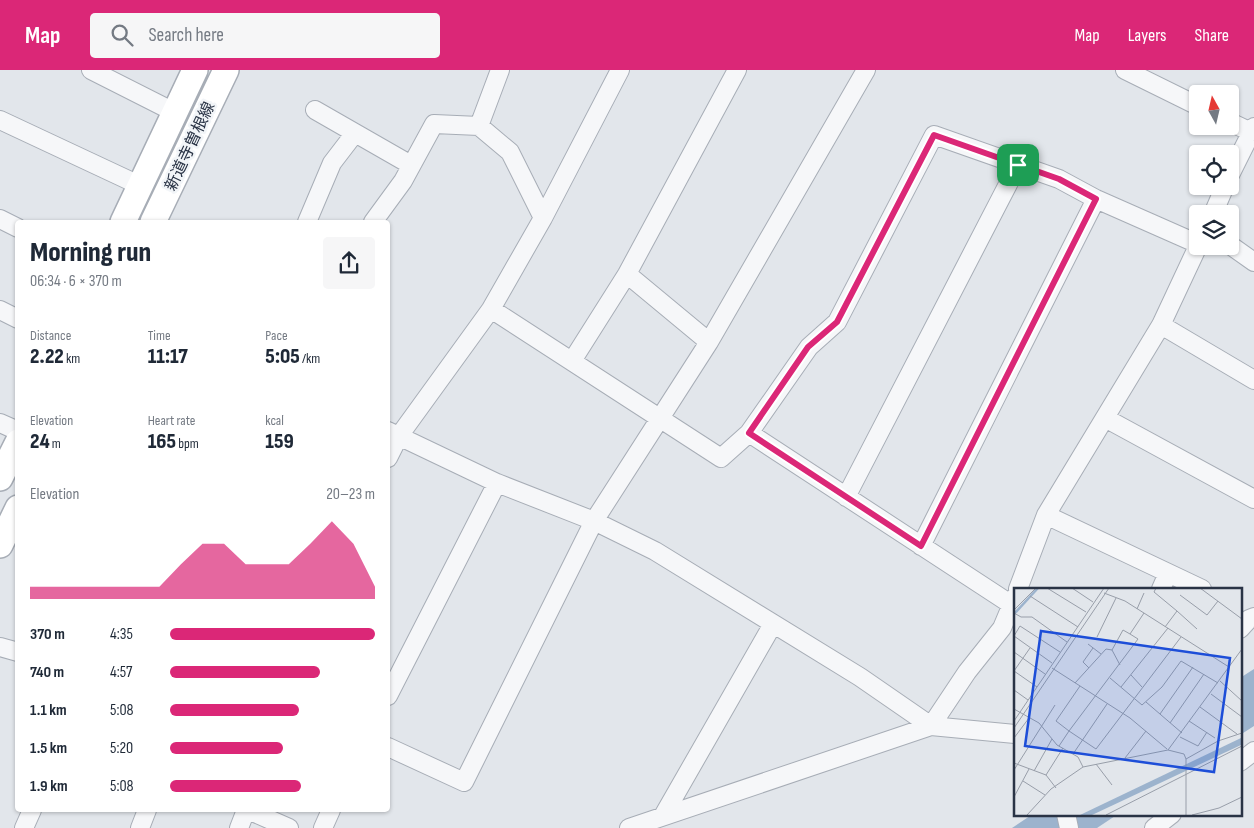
<!DOCTYPE html>
<html lang="en">
<head>
<meta charset="utf-8">
<style>
	:root { --surface:#fff; --page:#f6f6f7; --text:#1f2937; --muted:#747a83; --accent:#db2777 }
	body { margin:0; font-family:"Sofia Sans Condensed","Noto Sans JP",sans-serif; background:var(--page); color:var(--text); height:100vh; display:flex; flex-direction:column; font-size:19px; white-space:nowrap }
	* { box-sizing:border-box; margin:0 }
	p { font-size:16px; color:var(--muted) }
	.icon { flex:none; width:28px; height:28px; fill:none; stroke:currentColor; stroke-width:2; stroke-linecap:round; stroke-linejoin:round }
	.map { position:relative; flex:1; overflow:hidden }
	.drawer { position:absolute; left:15px; top:150px; width:375px; height:592px; display:flex; flex-direction:column; background:var(--surface); border-radius:5px; box-shadow:0 1px 4px #0004 }
	.drawer>* { flex:none }
	.needle { width:32px; rotate:352deg }
	.tools { position:absolute; left:1189px; top:15px; display:grid; gap:10px }
	.tools a { display:grid; place-items:center; width:50px; height:50px; border-radius:5px; background:var(--surface); box-shadow:0 1px 4px #0004; font-size:25px }
	.pin { position:absolute; display:grid; place-items:center; width:42px; height:42px; color:#fff; margin:-21px; border-radius:10px; box-shadow:0 2px 8px #0006 }
	.round { display:grid; place-items:center; flex:none; width:52px; height:52px; border-radius:5px; background:var(--page) }
	.overview { display:flex; align-items:center; justify-content:space-between; height:85px; padding:0 15px }
	h1 { font-size:28px; font-weight:800; line-height:38px }
	.stats { display:grid; grid-template-columns:repeat(3,1fr); gap:8px; height:85px; padding:5px 15px }
	.stats div { display:grid; align-content:center }
	.stats b { font-size:21px; font-weight:800 }
	.stats small { font-size:14px; font-weight:400 }
	.stats p { font-size:14px }
	.chart { height:140px; padding:10px 15px }
	.chart p { display:flex; justify-content:space-between }
	.chart svg { width:100%; height:90px; margin-top:5px; fill:var(--accent); opacity:.7 }
	ul { padding:0 15px; list-style:none; font-size:16px }
	li { display:grid; grid-template-columns:80px 60px 1fr; align-items:center; height:38px }
	li i { height:12px; border-radius:6px; background:var(--accent) }
	header { display:flex; align-items:center; gap:30px; box-sizing:border-box; height:70px; padding:0 25px; background:var(--accent); color:#fff }
	header strong { font-size:24px }
	nav { display:flex; gap:28px; margin-inline-start:auto; font-size:18px }
	.search { width:350px; height:45px; background:var(--page); display:flex; align-items:center; gap:12px; box-sizing:border-box; padding:0 18px; border-radius:5px; color:var(--muted); font-size:19px }
	.map>svg:first-child { display:block }
	.water { fill:#9cb3cd }
	.lines { fill:none; stroke-linecap:round; stroke-linejoin:round }
	.street-casing { stroke:#a7adb6; stroke-width:20 }
	.secondary-casing { stroke:#a7adb6; stroke-width:28 }
	.street { stroke:#f6f7f9; stroke-width:18 }
	.secondary { stroke:#fff; stroke-width:25 }
	.route-casing { stroke:#fff; stroke-width:10 }
	.route { stroke:#db2777; stroke-width:6 }
	.labels { text-anchor:middle; stroke-width:5; stroke-linejoin:round; paint-order:stroke }
	.street-label { font-size:16px; fill:#293345; stroke:#f2f5f8 }
	.inset-river { fill:none; stroke:#9cb3cd; stroke-width:2.5 }
	.inset-road { fill:none; stroke:#989ea9; stroke-width:1 }
	.view { fill:#1d4ed8; fill-opacity:0.15; stroke:#1d4ed8; stroke-width:2.5 }
	.inset-edge { fill:none; stroke:#293345; stroke-width:2.5 }
</style>
</head>
<body>
<header>
<strong>Map</strong>
<div class="search"><svg class="icon" aria-label="search" viewBox="0 0 24 24"><circle cx="10" cy="10" r="6"/><path d="M15 15l6 6"/></svg>Search here</div>
<nav><a>Map</a><a>Layers</a><a>Share</a></nav>
</header>
<div class="map">
<svg width="1254" height="758" viewBox="0 0 1254 758">
	<rect width="100%" height="100%" fill="#e2e6eb"/>
	<path class="water" d="M1254,599V656L1240,665V608Z
		M1033,744H1118L1097,758H1012Z"/>
	<g class="lines">
		<g class="street-casing">
			<path id="street" d="M91,0L176,43
				M500,0L479,56L510,82L543,148
				M1125,0L1198,36
				M315,40L411,95
				M0,50L141,116
				M1230,52L1251,62
				M1230,105L1254,57
				M1213,144L1225,116
				M0,149L18,158
				M307,152L332,93L355,63
				M373,152L403,111L434,54L479,56
				M1230,175L1254,192
				M627,204L709,272
				M491,239L721,388L749,363L809,277L837,252L934,65L1059,109L1096,129L1198,174
				M0,240L18,249
				M1161,255L1254,310
				M572,291L627,204L737,0
				M1105,348L1254,429
				M0,353L18,361
				M388,361L497,413L594,451L655,481L860,607L931,656
				M749,363L1012,535
				M388,388L399,366L491,239L543,148L620,0
				M846,427L1018,95
				M1046,445L1202,519
				M921,476L1096,129
				M1018,519L1046,445L1161,255L1198,176
				M1161,519L1168,503
				M1240,559L1249,549L1254,547
				M0,577L18,582
				M388,626L497,413
				M931,656L967,602L1002,558L1015,527
				M388,677L464,712L594,451L709,272L866,0
				M1240,692L1254,681
				M248,740L289,758
				M1066,744L1069,758
				M663,746L773,554
				M24,758L32,740
				M140,758L147,740
				M239,758L246,740
				M323,758L331,740
				M629,758L931,656L1015,664
				M1154,758L1172,744"/>
		</g>
		<g class="secondary-casing">
			<path id="secondary" d="M123,152L195,0
				M153,152L226,0
				M0,408L18,372
				M0,475L18,438"/>
		</g>
		<use href="#street" class="street"/>
		<use href="#secondary" class="secondary"/>
	</g>
	<g class="lines">
		<g class="route-casing">
			<path id="route" d="M934,65L1059,109L1096,129L921,476L749,363L808,277L837,252Z"/>
		</g>
		<use href="#route" class="route"/>
	</g>
	<g class="labels">
		<g class="street-label">
			<text transform="translate(189 76) rotate(-65)" y="6">新道寺曽根線</text>
		</g>
	</g>
	<g transform="translate(1014 518)">
		<rect width="228" height="228" fill="#e2e6eb"/>
		<path d="M227,150V157L78,227H66Z" fill="#9cb3cd"/>
		<path class="inset-river" d="M0,26L24,0"/>
		<path class="inset-road" d="M33,0L72,24M58,0L79,14M142,0L140,4L163,23L151,39M186,0L228,31M90,5L111,13L215,79M166,7L193,27L204,13M16,8L64,39M123,21L130,5M0,22L22,0M163,23L183,41M0,25L7,29H18L53,54M130,25L116,46L124,51L55,143L82,161L167,49M0,48L6,38L46,64M0,48L38,75M83,49L102,10M74,56L87,66M16,60L0,83L23,99M0,64L31,86M106,77L98,62L109,42L116,46M38,80L116,130L153,161M75,80L69,74L79,60M117,87L128,99M96,90L128,117L148,99L167,73L204,95M206,93L228,113M61,95L92,61L98,62M107,99L154,40M0,102L14,112M197,106L228,129M132,114L168,145M186,119L223,146M0,121L25,135L43,157L64,169L69,179M146,126L179,79M0,133L90,0M175,133L201,150M156,135L190,86M0,140L95,0M166,149L184,158L193,144M0,150L15,130M45,158L55,143L42,133L66,98M154,162L228,61M59,166L93,116M111,170L132,143M172,171L204,153L228,145M0,175L32,187L42,200M82,176L98,197M0,182L41,117M20,183L38,151M32,187L49,160M9,193L31,207M0,209L15,181M13,227L37,201L69,179L154,162L170,166L172,171V227M92,227L228,158M178,227L205,220L228,209"/>
		<path class="view" d="M27,43L216,70L200,184L11,158Z"/>
		<rect width="228" height="228" class="inset-edge"/>
	</g>
</svg>
<div class="tools">
<a><svg class="needle" viewBox="-14 -14 28 28"><path d="M0-13l5 13h-10z" fill="#e53935"/><path d="M0 13l5-13h-10z" fill="#747a83"/></svg></a>
<a><svg class="icon" aria-label="locate" viewBox="0 0 24 24"><circle cx="12" cy="12" r="6"/><path d="M12 2v4M12 18v4M2 12h4M18 12h4"/></svg></a>
<a><svg class="icon" aria-label="layers" viewBox="0 0 24 24"><path d="M12 4l9 5-9 5-9-5zM3 14l9 5 9-5"/></svg></a>
</div>
<div class="pin" style="left:1018px;top:95px;background:#1e9e55"><svg class="icon" aria-label="arrive" viewBox="0 0 24 24"><path d="M6 21V4h12l-3 4 3 4H6"/></svg></div>
<section class="drawer">
<div class="overview"><div><h1>Morning run</h1><p>06:34 · 6 × 370 m</p></div><a class="round"><svg class="icon" aria-label="share" viewBox="0 0 24 24"><path d="M12 15V3M7 8l5-5 5 5M5 13v7h14v-7"/></svg></a></div>
<div class="stats">
<div><p>Distance</p><b>2.22<small> km</small></b></div>
<div><p>Time</p><b>11:17</b></div>
<div><p>Pace</p><b>5:05<small> /km</small></b></div>
</div>
<div class="stats">
<div><p>Elevation</p><b>24<small> m</small></b></div>
<div><p>Heart rate</p><b>165<small> bpm</small></b></div>
<div><p>kcal</p><b>159</b></div>
</div>
<div class="chart"><p><span>Elevation</span>20–23 m</p>
<svg viewBox="0 0 160 44" preserveAspectRatio="none"><path d="M0 44V38L10 38L20 38L30 38L40 38L50 38L60 38L70 27L80 17L90 17L100 27L110 27L120 27L130 17L140 6L150 17L160 38V44z"/></svg>
</div>
<ul>
<li><b>370 m</b>4:35<i style="width:100%"></i></li>
<li><b>740 m</b>4:57<i style="width:73%"></i></li>
<li><b>1.1 km</b>5:08<i style="width:63%"></i></li>
<li><b>1.5 km</b>5:20<i style="width:55%"></i></li>
<li><b>1.9 km</b>5:08<i style="width:64%"></i></li>
</ul>
</section>
</div>
</body>
</html>
